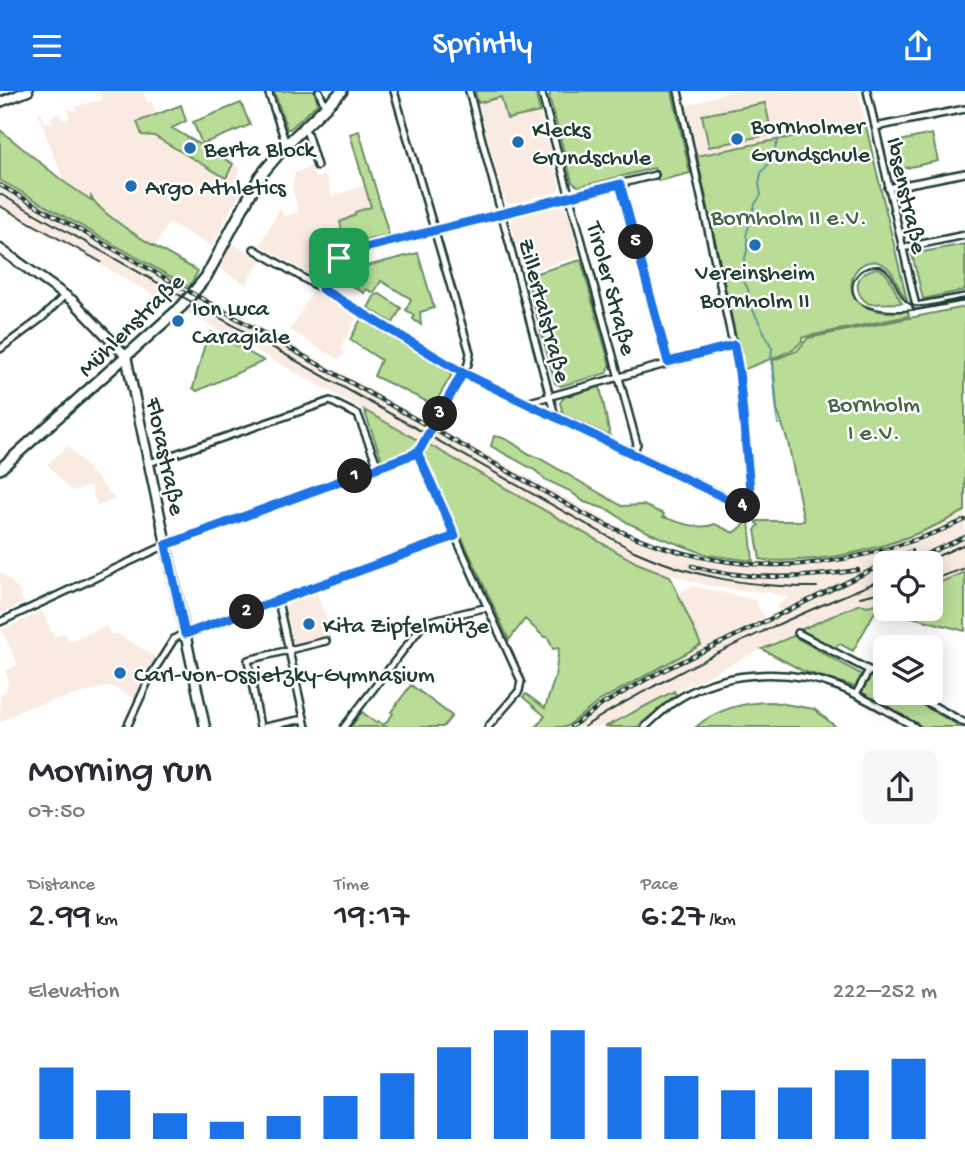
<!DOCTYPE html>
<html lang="en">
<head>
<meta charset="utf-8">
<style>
	:root { --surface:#fff; --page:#f7f7f7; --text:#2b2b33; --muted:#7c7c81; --accent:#1a73e8 }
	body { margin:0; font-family:"Gochi Hand",sans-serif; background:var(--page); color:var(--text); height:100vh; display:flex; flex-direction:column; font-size:26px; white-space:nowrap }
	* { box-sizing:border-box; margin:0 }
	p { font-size:23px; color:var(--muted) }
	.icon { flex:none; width:38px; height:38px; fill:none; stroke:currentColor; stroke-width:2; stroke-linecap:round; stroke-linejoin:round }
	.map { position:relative; height:636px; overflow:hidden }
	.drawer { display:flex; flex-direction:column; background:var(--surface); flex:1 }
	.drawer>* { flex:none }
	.buttons { position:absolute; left:873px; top:460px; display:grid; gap:14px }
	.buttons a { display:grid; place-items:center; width:70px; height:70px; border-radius:10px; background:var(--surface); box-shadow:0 4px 18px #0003; font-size:35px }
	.pin { position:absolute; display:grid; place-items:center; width:60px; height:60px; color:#fff; margin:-30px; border-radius:14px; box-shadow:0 4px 10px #0006 }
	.km { position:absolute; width:35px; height:35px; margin:-18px; border-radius:50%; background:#222; color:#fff; font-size:19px; line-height:35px; text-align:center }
	.round { display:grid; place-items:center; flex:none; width:74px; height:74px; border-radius:10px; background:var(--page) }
	.overview { display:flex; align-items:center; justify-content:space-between; height:119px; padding:0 28px }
	h1 { font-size:38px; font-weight:600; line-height:52px }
	.stats { display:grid; grid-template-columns:repeat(3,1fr); gap:10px; height:119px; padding:7px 28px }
	.stats div { display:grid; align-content:center }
	.stats b { font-size:35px; font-weight:600 }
	.stats small { font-size:19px; font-weight:400 }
	.stats p { font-size:19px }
	.chart { height:196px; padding:14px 28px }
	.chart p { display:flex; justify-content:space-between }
	.chart svg { width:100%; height:126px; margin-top:7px; stroke:var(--accent); stroke-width:6 }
	header { display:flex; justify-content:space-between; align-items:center; height:91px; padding:0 28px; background:var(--accent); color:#fff; font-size:32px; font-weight:600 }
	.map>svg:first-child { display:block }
	.built { fill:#faebe2 }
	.green { fill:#b9dd97; stroke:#6c8d66; stroke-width:2 }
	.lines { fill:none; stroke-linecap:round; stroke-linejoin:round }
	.stream { stroke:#5b9899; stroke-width:2 }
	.street-casing { stroke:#1f3d34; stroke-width:10 }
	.secondary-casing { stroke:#1f3d34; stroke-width:13 }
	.primary-casing { stroke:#1f3d34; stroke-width:14 }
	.street { stroke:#fff; stroke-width:5 }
	.secondary { stroke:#fff; stroke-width:8 }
	.primary { stroke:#fff; stroke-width:9 }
	.tram { stroke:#1f3d34; stroke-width:2 }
	.rail-casing { stroke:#1f3d34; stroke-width:4.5 }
	.rail { stroke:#fff; stroke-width:2; stroke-dasharray:5; stroke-linecap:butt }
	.route-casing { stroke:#fff; stroke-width:14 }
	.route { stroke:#1a73e8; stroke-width:9 }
	.poi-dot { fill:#1f6fb2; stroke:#fff; stroke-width:2.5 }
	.labels { text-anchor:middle; stroke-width:5; stroke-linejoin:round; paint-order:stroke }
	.poi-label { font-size:24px; fill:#1f3d34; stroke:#fff; text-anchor:start }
	.street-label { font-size:24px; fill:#1f3d34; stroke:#fff }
	.park-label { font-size:24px; fill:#46654d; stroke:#fff }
</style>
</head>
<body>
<header><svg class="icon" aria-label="menu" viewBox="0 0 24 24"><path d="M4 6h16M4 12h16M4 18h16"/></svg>Sprintly<svg class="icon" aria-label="share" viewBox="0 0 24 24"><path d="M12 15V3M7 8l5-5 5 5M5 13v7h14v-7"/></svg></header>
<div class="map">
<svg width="965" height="636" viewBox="0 0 965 636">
	<rect width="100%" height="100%" fill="#fff"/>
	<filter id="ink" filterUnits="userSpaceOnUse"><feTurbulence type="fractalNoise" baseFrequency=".0143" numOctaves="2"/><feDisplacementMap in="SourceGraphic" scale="14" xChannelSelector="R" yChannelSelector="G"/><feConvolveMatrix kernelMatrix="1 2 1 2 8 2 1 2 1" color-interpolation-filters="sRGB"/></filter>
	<g filter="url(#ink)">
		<path class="built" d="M100,0H143L147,11H152L156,23L181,14L186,30L172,37L241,78L235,90L243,95L212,156L169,131L155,156L135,144L103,120L92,108L64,91L38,23L41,21L45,32L53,31L51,25L60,23L62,29L69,27L68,18L76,20V15L102,9Z
			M731,0H858L865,31L697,65L686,15Z
			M501,6L507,27L540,21L560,95L557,101L511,113L505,110L478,12Z
			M311,75L315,87L326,84L332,106L364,94L371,116L356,121V124L340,131L344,148L337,151L338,156L321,186L315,187L260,154L280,116L284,126L299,121L292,97L295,82Z
			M0,90L15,97L189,196L176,211L170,213L3,119L0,117Z
			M561,114L567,118L580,165L524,182L511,132L514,126Z
			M236,154L261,169L246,193L218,177L229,156Z
			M313,200L357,226L341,256L344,262L339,269L290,239Z
			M200,202L429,332L421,346L418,349L186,221Z
			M437,336L626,440L661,453L712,466L741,470L742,468L761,469L759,459L965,420V481L931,495V472H886L885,510L829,526L801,538L789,547L762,558L605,636H566L601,609L701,554L678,502L693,495L754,509L765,527L778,521L777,514L789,507L768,501L735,499L697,492L637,472L428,353Z
			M68,355L84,373L115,408L97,415L90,395L71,400L47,373Z
			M0,480L18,498L24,512L0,523Z
			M317,503L332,543L294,555L285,514Z
			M42,520L54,546L65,542L69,550L107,535L111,544L116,542L156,566L135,607L110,595L25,617L0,631V604L6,601L8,587L5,580L18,574L2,539Z"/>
		<path class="green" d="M274,0H314L318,12L290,38H287Z
			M475,0H535L540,21L507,28L501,6L478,12Z
			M552,0H672L690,82L658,90L654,77L579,96L572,91L549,5Z
			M241,12L250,34L202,53L193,31Z
			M765,12L772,43L709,56L702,24Z
			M181,14L186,30L172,37L233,73L226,87L154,45L142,44L137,31Z
			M865,31L907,209C897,200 898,185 887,176C852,149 820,232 908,220L909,225L808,245L802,247V250L793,259L743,279L697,65Z
			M0,39L64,91L91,109V106C107,131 171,165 198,180L189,196L0,89Z
			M359,40L389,144L351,153L344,148L340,131L355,124V121L371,116L350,43Z
			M932,43L938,70L901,78L895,51Z
			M965,153V199L923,208L912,163Z
			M418,162L434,217L420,221L421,234L413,228L414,224L406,219L411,208L381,190L374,202L366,198L364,202L346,191L355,178Z
			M581,169L610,275L607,282L561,295L555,292L526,185Z
			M878,177C893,184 893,200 902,212L869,213C850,200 856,180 878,177Z
			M380,203L401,217L393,232L368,217L375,204Z
			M965,216V420C913,448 858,467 798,469C785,470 771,471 760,468L755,439L759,434L755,430H804L788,351L777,318L773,269L797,260L808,247Z
			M361,228L450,281L451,285L434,314L374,285L381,269L350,249Z
			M212,241L264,270L197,300L193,297L204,256Z
			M600,296L610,345L563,323L560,312L564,306Z
			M364,319L419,350L415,357L382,369Z
			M494,345C512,346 524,364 539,367L622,415L643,414L664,423L663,426C678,431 700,440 715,433L734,442L749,430L753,470L708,464L659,446L628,432L609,419L584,411L570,400L544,388L536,380L491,355Z
			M428,353L637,472L670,485L701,554L601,609L566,636H536L545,625L523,606L526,603L545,617L555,586L559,557L553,558L548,546H544L525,528L509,549L428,373L424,360Z
			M965,481V540L877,517L853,560L840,553L833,558L800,539L860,513L868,515L885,510L886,518H931V495Z
			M793,545L862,584L856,596L803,580L762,558Z
			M871,585L885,593L886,602H901L961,636H923L861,602Z
			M411,594L452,625L443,636H351L362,621L376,632L378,630L384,634L393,623L391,621Z
			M674,600L676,604L637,636H605Z
			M772,611L814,618L836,636H696C716,618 745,611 772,611Z"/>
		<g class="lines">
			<path class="stream" d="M746,145L755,113L761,104L759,93L761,82L769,72L778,50
				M747,147V160L742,177L743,189L748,198L750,213L772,257L771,268
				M772,270L778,333"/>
			<g class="street-casing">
				<path id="street" d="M268,0L284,47L288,52
					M319,0L323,10L327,14
					M469,0L555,325
					M541,0L637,353L633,363
					M867,0L916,215L965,206
					M875,36L965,18
					M303,38L307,42L317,75
					M620,93L668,271
					M888,97L965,82
					M902,157L965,144
					M254,158L467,284L745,415L751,406L739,281L678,0
					M322,198L339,167L345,162L655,84
					M0,258L42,227L65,204
					M526,312L734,254
					M417,361L521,590L519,600L488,636
					M149,372L330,310L358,324L378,376
					M278,510L306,636
					M0,531L166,454L414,363L420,358L468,273L470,262L394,0
					M798,542L886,588
					M910,602L965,632
					M856,603L869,579
					M127,636L151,584L174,548L179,545L455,445
					M260,636L248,569L326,550
					M265,636L304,628
					M344,636L425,531L488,516
					M645,636C658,624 671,611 687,603C731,579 792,578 839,596C865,606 890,622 915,636"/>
			</g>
			<g class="secondary-casing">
				<path id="secondary" d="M0,11L28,0
					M0,158L73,210L126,265L205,636"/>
			</g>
			<g class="primary-casing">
				<path id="primary" d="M0,378L182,215L206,186L260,85L288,52L342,0"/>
			</g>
			<use href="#street" class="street"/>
			<use href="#secondary" class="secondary"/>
			<use href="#primary" class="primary"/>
			<path class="tram" d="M0,6L15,0
				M0,103L634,460C694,487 752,496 817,496
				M0,115L101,171
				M965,207C953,209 926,217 915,215C894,210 899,182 879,175C851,173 842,208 868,216C899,226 934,215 965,209
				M922,472L965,453
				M931,489L965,477
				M860,506L886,500
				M584,636C609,619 636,605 662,591C735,551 809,519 886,487"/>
			<g class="rail-casing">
				<path id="rail" d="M0,94L584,423C715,491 832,489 965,429
					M906,472L965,446
					M692,475C747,490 803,488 858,479
					M571,636L603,613L654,584L911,460"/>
			</g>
			<use href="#rail" class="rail"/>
		</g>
	</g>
	<g class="lines" filter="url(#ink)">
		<g class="route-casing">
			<path id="route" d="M339,167L322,198L463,282L420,358L414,363L166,454L185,543L455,445L417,361L420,358L460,286L463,282L742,415H745L751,409L739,281L734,254L668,271L620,93L345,162L339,167"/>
		</g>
		<use href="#route" class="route"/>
	</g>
	<g class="poi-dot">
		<circle cx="737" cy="48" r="7"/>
		<circle cx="518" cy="51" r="7"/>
		<circle cx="190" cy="57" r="7"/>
		<circle cx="131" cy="95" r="7"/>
		<circle cx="755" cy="154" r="7"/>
		<circle cx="178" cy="230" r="7"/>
		<circle cx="309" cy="533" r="7"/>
		<circle cx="120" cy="582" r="7"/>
	</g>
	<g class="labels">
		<g class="poi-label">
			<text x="751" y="42">Bornholmer<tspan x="751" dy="28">Grundschule</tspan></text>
			<text x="532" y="45">Klecks<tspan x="532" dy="28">Grundschule</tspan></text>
			<text x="204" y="65">Berta Block</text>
			<text x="145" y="103">Argo Athletics</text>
			<text x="755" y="188" text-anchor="middle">Vereinsheim<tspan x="755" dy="28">Bornholm II</tspan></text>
			<text x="192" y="224">Ion Luca<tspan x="192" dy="28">Caragiale</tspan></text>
			<text x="323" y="541">Kita Zipfelmütze</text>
			<text x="134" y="590">Carl-von-Ossietzky-Gymnasium</text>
		</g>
		<g class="street-label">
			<text transform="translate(908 104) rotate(77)" y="8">Ibsenstraße</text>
			<text transform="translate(613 197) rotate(75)" y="8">Tiroler Straße</text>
			<text transform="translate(546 219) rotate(75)" y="8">Zillertalstraße</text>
			<text transform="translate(130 233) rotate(-44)" y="8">Mühlenstraße</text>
			<text transform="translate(167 365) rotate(78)" y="8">Florastraße</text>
		</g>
		<g class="park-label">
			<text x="789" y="133">Bornholm II e.V.</text>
			<text x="874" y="320">Bornholm<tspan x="874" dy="28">I e.V.</tspan></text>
		</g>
	</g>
</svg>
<div class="buttons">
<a><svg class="icon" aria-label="locate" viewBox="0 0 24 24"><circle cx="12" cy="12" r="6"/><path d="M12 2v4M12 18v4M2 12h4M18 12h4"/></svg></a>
<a><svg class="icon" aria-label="layers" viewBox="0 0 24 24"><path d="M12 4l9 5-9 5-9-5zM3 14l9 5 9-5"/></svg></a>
</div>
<div class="pin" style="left:339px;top:167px;background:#1e9e55"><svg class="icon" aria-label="arrive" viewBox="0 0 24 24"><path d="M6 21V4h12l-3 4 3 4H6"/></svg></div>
<b class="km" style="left:355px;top:385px">1</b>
<b class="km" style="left:247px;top:521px">2</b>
<b class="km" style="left:440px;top:323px">3</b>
<b class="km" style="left:743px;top:415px">4</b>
<b class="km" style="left:636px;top:151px">5</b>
</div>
<section class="drawer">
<div class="overview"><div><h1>Morning run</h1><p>07:50</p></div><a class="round"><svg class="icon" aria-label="share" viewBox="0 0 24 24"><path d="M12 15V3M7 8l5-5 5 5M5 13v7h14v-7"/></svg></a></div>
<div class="stats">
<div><p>Distance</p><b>2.99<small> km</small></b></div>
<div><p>Time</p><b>19:17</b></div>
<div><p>Pace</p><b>6:27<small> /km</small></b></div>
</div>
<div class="chart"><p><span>Elevation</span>222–252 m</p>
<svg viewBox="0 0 160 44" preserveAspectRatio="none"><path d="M5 44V19M15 44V27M25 44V35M35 44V38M45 44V36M55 44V29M65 44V21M75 44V12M85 44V6M95 44V6M105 44V12M115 44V22M125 44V27M135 44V26M145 44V20M155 44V16"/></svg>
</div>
</section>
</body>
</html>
